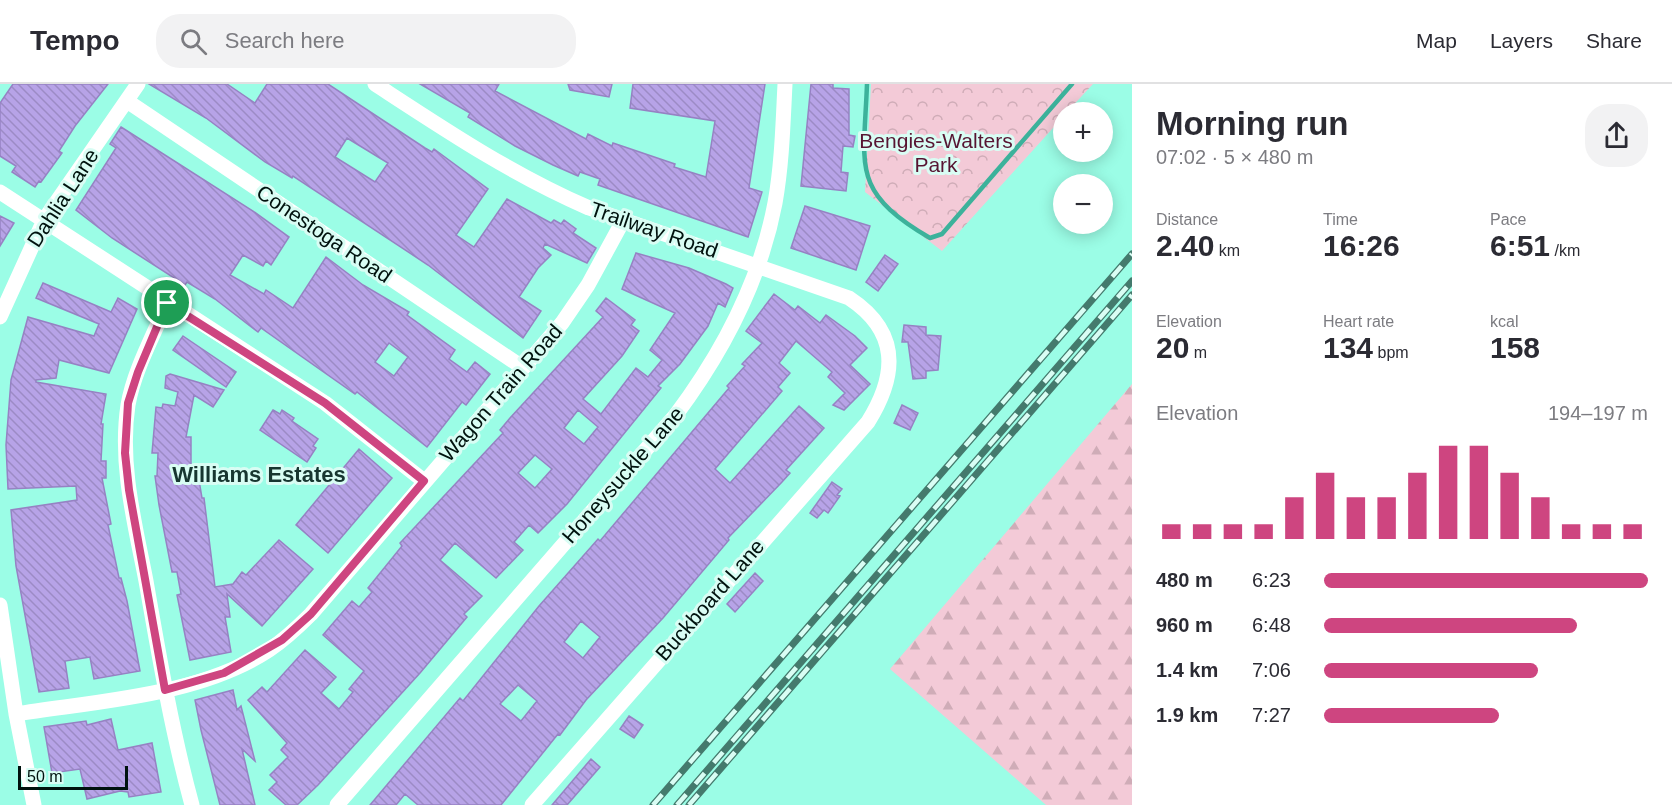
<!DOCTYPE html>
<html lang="en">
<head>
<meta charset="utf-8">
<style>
	:root { --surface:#fff; --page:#f2f2f3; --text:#2b2b33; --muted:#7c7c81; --line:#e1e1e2; --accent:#ce4580 }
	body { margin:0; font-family:Arial,sans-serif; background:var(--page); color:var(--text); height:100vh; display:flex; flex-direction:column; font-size:22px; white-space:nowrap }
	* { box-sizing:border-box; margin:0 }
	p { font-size:20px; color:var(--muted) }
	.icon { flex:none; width:33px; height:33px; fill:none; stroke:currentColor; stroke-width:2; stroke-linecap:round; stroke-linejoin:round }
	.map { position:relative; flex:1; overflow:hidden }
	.panel { display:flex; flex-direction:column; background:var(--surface); width:540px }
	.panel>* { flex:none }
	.fabs { position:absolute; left:1053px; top:18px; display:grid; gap:12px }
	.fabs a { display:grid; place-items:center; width:60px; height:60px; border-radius:50%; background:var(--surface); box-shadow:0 3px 15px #0003; font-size:30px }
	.scale { position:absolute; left:18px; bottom:15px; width:110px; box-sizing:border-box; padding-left:6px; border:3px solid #00120e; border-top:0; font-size:16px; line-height:21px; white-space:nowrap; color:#00120e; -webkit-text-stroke:4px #d9fdf4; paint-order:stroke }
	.pin { position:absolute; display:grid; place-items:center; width:51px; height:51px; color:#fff; margin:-26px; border:3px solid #fff; border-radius:50%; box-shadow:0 2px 6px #0007 }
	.round { display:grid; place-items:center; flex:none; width:63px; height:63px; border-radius:24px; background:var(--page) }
	.head { display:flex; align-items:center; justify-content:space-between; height:102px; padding:0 24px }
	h1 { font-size:33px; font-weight:600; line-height:45px }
	.stats { display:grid; grid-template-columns:repeat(3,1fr); gap:9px; height:102px; padding:6px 24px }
	.stats div { display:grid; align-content:center }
	.stats b { font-size:30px; font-weight:600 }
	.stats small { font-size:16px; font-weight:400 }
	.stats p { font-size:16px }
	.chart { height:168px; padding:12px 24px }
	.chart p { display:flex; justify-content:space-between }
	.chart svg { width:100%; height:108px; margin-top:6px; stroke:var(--accent); stroke-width:6 }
	ul { padding:0 24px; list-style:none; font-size:20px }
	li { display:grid; grid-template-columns:96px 72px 1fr; align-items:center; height:45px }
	li i { height:15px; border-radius:8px; background:var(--accent) }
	header { display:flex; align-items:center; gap:36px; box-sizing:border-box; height:84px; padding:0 30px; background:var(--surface); border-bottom:2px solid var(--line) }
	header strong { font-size:28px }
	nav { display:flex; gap:33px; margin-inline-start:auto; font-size:21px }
	.search { width:420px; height:54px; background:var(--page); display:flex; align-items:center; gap:15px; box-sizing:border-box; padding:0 21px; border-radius:24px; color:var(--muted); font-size:22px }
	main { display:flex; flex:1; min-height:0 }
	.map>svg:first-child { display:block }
	.forest { fill:url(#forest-firs) }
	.park { fill:url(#park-crowns) }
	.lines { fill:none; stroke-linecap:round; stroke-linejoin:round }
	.stream { stroke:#3cb29b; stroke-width:4.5 }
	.building { fill:url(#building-back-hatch); stroke:#9682c3; stroke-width:1.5; fill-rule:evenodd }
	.street { stroke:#fff; stroke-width:15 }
	.rail-casing { stroke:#447a6d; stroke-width:7 }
	.rail { stroke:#d9fdf4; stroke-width:4.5; stroke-dasharray:14; stroke-linecap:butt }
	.route-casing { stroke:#fff; stroke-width:12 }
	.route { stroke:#ce4580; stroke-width:8 }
	.labels { text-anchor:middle; stroke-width:6; stroke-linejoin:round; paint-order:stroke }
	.park-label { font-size:21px; fill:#571532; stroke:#d9fdf4 }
	.street-label { font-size:21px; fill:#00120e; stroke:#d9fdf4 }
	.neighbourhood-label { font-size:22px; font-weight:bold; fill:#173630; stroke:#d9fdf4 }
</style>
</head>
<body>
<header>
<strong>Tempo</strong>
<div class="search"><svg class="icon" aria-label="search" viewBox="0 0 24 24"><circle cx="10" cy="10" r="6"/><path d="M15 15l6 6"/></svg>Search here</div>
<nav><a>Map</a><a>Layers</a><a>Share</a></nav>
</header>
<main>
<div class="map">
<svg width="1132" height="721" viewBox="0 0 1132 721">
	<defs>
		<pattern id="forest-firs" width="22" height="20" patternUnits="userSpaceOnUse" patternTransform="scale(1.5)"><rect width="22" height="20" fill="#f3cad7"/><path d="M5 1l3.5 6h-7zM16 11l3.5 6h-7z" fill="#cfacb7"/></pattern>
		<pattern id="park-crowns" width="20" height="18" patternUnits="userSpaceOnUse" patternTransform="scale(1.5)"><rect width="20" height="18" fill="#f3cad7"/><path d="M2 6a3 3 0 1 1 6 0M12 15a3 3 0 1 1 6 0" fill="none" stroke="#cfacb7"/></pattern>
		<pattern id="building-back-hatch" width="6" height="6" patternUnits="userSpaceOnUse" patternTransform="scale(1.5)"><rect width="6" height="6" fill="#b7a3e7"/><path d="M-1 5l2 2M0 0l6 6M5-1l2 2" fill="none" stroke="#9c8bc5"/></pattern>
	</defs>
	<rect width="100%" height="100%" fill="#9bfde6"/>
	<path class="forest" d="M1132,300V721H1046L890,585Z"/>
	<path class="park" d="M871,0H1093L1067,28H1064L1063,33L942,167L865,108Z"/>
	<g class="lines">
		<path class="stream" d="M867,0C864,83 850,107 930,154L942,150L1072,0"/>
	</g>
	<path class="building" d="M13,0H108L75,42L59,67L62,69L41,98L39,97L35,103L12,88L16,82L0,72V19Z
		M149,0H227L255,19L267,0H328L425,64L432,68L434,65L488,105L456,151L474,163L507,115L551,139L554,136L561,140L564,136L576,145L573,149L596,164L587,179L545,160L543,164L551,171L538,184L519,213L541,227L523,254L428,181L293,92L292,94L265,78L206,34ZM347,54L388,79L375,98L335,73Z
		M420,0H499L495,7L586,55L588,50L612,62L613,59L675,80L674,83L706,93L715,37L630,24L633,0H765L749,104L762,108L748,153L598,101L600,95L580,88L578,92L553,81L515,62L468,33L470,29Z
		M568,0H612L609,13L570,6Z
		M811,0H833V4L849,5V51L855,52L853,63L843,62L841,88L848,89L846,107L801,102Z
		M121,43L253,127L289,153L271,181L266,177L263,182L243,171L230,191L264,210L266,206L293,224L326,173L363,201L409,228L407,231L455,266L449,275L467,288L475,278L490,290L466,321L462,318L427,363L357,308L355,310L261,244L258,248L215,215L187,198L185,201L112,154L76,126L116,64L110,60ZM389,259L408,273L394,292L375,278Z
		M805,122L870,142L856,186L791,164Z
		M0,132L14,139L0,162Z
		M636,169L689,184L726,200L733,204L725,223L718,219L708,242L680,280L658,302L661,304L567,420L538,449L529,441L514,458L523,466L496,494L455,459L440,476L482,512L464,530L467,533L420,589L318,701L297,721H286L269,706L277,698L270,691L288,673L281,666L287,659L248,616L262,603L267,608L305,566L336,593L321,609L339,625L353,608L349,605L364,587L323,551L352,517L359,523L372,508L368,504L402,462L400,459L503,349L500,346L510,334L603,233L596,227L606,214L635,236L631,241L639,247L622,272L583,315L601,330L636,284L648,293L662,276L650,266L675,229L622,205ZM578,326L598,343L584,360L564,344ZM535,371L552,385L535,404L518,389Z
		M885,171L898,180L878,207L866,198Z
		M43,199L111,228L118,214L137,225L109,289L59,276L56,294L36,296V298L106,310L101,340H103L101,377H106V394H102L111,440L108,441L119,494H121L127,517L140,587L94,595L90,573L65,577L69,604L39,608L16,482L11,426L77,416L76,402L8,405L6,361L11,296L28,233L94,252L99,240L36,214Z
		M774,210L795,226L798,222L820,239L826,231L855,252L867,264L850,281L870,300L844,326L833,321L845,309L828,293L832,288L796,257L779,279L790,289L778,303L782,307L715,385L730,399L799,322L824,344L786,386L790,389L782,398L728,454L729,456L663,534L586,616L560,651L558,650L501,721H418L405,710L396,721H370L460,614L463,617L539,522L598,455L600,457L729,304L727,302L745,282L742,280L762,259L746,247ZM581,537L600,553L583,574L564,558ZM518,601L537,617L521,637L500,620Z
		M904,241L926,243V251L941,252L938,286L926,287V294L913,295L908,258H902Z
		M183,252L236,288L226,303L173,266Z
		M170,290L224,306L213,323L194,311L186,353H191V386L197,384L202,414H204L215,503L233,500L242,488L246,491L279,456L313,485L262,542L227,510L230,533H225L231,568L190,576L177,511L181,510L177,488H172L159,421L155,392H157L158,369H152L156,323L162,324L163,320L175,322L178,308L165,304L166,292Z
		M902,321L918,329L910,346L894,339Z
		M273,326L280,330L282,326L294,334L292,337L318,355L313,362L316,364L307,378L260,346Z
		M359,365L392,394L328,469L296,441Z
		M832,398L842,405L837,411L840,412L828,429L824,426L817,434L810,429Z
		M755,489L763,497L735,528L727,520Z
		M233,606L237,626L241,622L255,677L242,665L255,721H220L201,646L195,616Z
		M629,632L643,641L634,654L620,645Z
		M111,635L118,666L152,659L161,708L129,713L128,708L120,707L87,715L80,685L52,689L44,643L86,637L87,641Z
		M591,675L600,683L567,721H552Z"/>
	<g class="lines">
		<path class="street" d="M375,0C447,47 511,90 589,124L849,214C899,247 898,290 868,338L532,721
			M127,17L522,283
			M0,108L325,319L424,397
			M167,219C154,251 134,286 128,321C119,380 135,440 146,497C159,572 172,648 192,721
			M0,233L44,136L138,0
			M0,521L16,630L34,721
			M16,630C97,617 199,612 269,566C284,556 298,543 311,530L562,239L588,201L624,135
			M337,721L675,332C723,268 760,198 775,119C782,80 783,39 785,0"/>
		<g class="rail-casing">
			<path id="rail" d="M653,721L1132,170
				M677,721L1132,197
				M689,721L1132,211"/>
		</g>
		<use href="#rail" class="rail"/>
	</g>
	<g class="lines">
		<g class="route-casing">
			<path id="route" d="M167,219L325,319L424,397L311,530L282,556L224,589L165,606L129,406L125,369L128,319L138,288Z"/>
		</g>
		<use href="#route" class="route"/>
	</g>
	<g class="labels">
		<g class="park-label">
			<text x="936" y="64">Bengies-Walters<tspan x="936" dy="24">Park</tspan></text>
		</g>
		<g class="street-label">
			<text transform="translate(63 114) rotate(-57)" y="7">Dahlia Lane</text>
			<text transform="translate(654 146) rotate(19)" y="7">Trailway Road</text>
			<text transform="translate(324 150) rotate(34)" y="7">Conestoga Road</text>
			<text transform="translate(501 309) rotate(-49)" y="7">Wagon Train Road</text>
			<text transform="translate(623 391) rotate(-49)" y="7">Honeysuckle Lane</text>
			<text transform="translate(710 516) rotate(-49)" y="7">Buckboard Lane</text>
		</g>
		<g class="neighbourhood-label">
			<text x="259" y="398">Williams Estates</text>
		</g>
	</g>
</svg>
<div class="fabs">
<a>+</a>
<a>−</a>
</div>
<div class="scale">50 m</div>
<div class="pin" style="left:167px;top:219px;background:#1e9e55"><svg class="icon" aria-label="arrive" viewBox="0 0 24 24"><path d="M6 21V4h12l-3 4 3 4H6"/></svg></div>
</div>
<section class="panel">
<div class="head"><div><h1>Morning run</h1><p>07:02 · 5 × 480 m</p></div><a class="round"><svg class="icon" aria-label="share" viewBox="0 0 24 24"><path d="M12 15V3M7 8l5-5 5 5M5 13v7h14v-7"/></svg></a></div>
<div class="stats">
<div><p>Distance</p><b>2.40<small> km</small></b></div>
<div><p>Time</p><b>16:26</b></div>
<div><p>Pace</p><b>6:51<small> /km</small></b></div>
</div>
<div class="stats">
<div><p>Elevation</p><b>20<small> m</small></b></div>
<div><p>Heart rate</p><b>134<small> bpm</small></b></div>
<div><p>kcal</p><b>158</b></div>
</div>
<div class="chart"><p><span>Elevation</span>194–197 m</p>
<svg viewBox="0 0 160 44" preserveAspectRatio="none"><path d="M5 44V38M15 44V38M25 44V38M35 44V38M45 44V27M55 44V17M65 44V27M75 44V27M85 44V17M95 44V6M105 44V6M115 44V17M125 44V27M135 44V38M145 44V38M155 44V38"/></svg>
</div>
<ul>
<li><b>480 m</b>6:23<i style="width:100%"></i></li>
<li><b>960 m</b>6:48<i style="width:78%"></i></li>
<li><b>1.4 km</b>7:06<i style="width:66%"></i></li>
<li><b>1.9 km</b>7:27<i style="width:54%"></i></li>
</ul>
</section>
</main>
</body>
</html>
